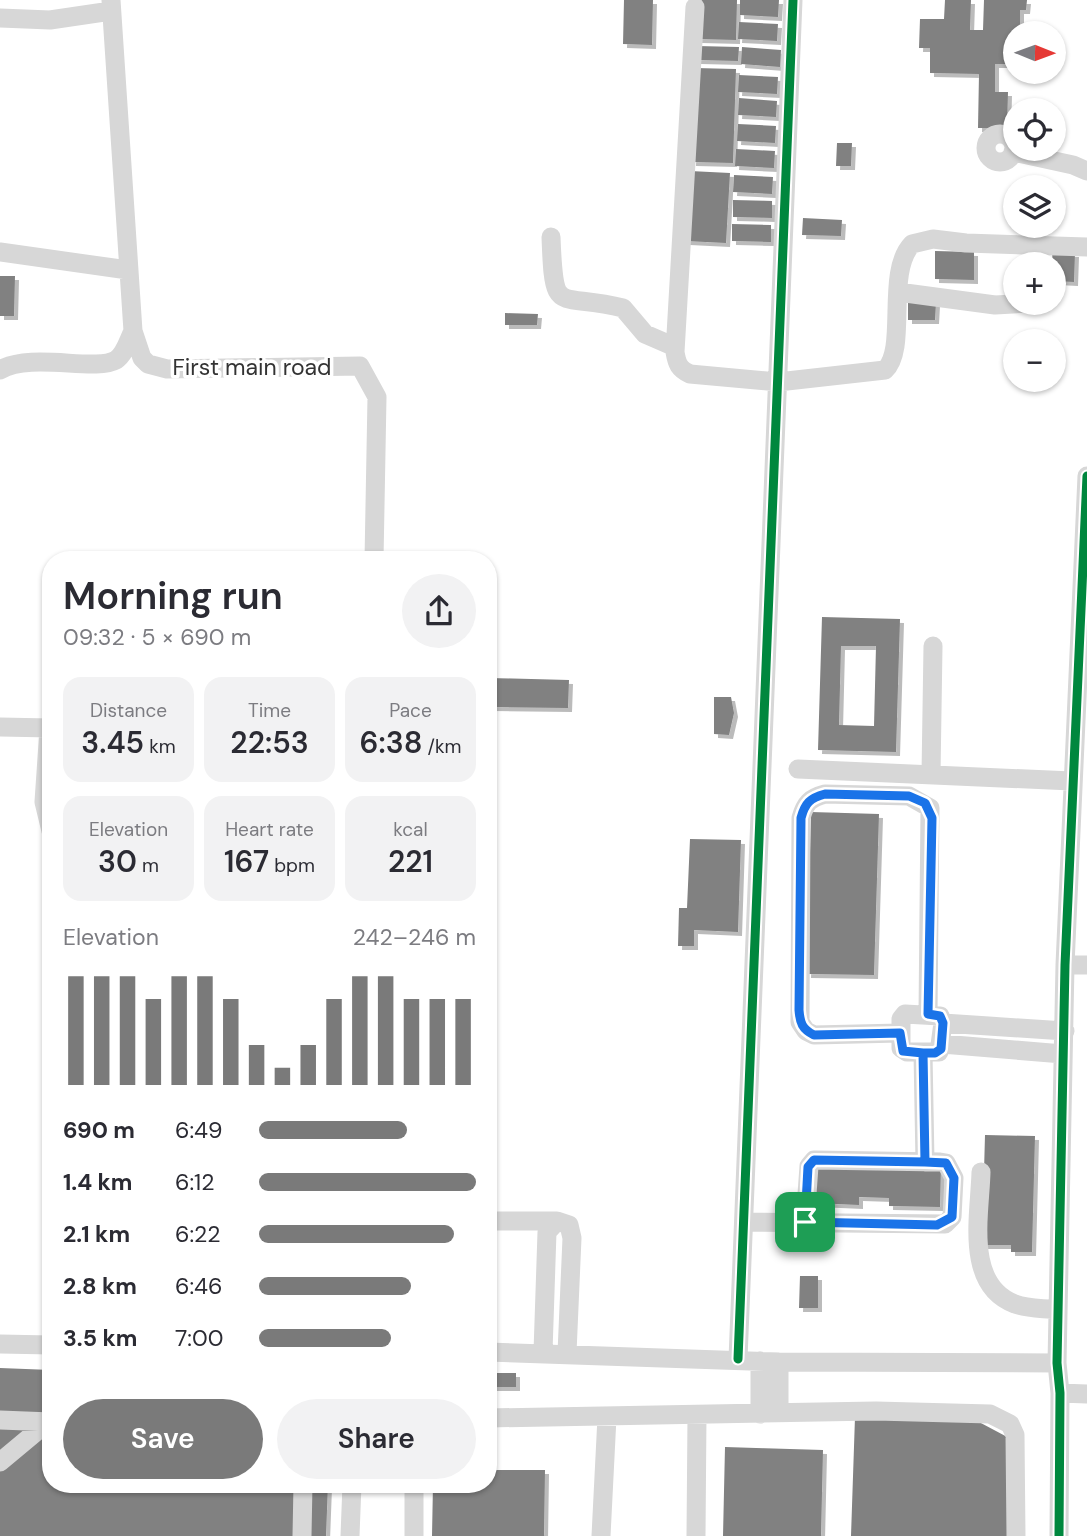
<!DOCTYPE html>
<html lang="en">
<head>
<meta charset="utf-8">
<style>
	:root { --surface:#fff; --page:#f2f2f3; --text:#2b2b33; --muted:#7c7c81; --accent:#7a7a7a }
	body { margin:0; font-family:"DM Sans",sans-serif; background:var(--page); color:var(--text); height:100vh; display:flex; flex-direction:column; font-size:26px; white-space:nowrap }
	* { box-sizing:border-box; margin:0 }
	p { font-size:23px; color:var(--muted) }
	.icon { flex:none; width:38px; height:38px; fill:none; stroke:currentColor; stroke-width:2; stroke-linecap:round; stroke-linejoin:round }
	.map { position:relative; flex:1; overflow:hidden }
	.side { position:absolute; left:42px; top:551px; width:455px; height:942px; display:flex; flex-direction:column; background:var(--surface); border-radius:28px; box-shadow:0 2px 5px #0004 }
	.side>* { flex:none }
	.needle { width:46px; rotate:91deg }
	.buttons { position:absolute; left:1003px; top:21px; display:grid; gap:14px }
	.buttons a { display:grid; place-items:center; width:63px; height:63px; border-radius:50%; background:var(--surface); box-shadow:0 2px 5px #0004; font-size:35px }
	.pin { position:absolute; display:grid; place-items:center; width:60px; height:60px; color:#fff; margin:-30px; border-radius:14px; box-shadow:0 4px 10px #0006 }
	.round { display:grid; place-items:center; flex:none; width:74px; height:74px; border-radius:37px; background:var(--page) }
	.head { display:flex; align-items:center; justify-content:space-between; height:119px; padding:0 21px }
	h1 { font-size:38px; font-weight:600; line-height:52px }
	.figures { display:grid; grid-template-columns:repeat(3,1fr); gap:10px; height:119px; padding:7px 21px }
	.figures div { display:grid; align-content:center; border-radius:18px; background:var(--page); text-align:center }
	.figures b { font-size:30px; font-weight:600 }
	.figures small { font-size:19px; font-weight:400 }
	.figures p { font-size:19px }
	.chart { height:196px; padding:14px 21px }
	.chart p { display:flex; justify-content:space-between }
	.chart svg { width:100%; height:126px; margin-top:7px; stroke:var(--accent); stroke-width:6 }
	.action { display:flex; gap:14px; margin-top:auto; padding:14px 21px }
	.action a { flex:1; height:80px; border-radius:42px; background:var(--accent); color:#fff; font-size:28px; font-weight:600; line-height:80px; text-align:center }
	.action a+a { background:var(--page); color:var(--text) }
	ul { padding:0 21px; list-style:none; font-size:23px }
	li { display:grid; grid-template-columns:112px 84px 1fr; align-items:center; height:52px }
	li i { height:18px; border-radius:9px; background:var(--accent) }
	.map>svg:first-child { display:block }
	.building { fill:#818181; fill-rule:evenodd; filter:url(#shadow) }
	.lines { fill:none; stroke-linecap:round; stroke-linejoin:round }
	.minor { stroke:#d7d7d7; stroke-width:19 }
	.cycleway-casing { stroke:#fff; stroke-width:13 }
	.cycleway { stroke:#00873e; stroke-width:9 }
	.route-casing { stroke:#fff; stroke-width:14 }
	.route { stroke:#1a73e8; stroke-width:9 }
	.labels { text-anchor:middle; stroke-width:7; stroke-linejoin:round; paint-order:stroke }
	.street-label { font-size:23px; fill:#333; stroke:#fff }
</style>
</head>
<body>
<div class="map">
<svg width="1087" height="1536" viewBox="0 0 1087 1536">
	<defs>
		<filter id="shadow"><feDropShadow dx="4" dy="4" stdDeviation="0" flood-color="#0004"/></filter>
	</defs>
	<rect width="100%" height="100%" fill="#fff"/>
	<path class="building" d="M624,0H653L652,45L623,44Z
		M699,0H737L736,40L698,39Z
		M740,0H779L778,17L740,15Z
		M945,0H971L970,30H983L984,0H1027L1026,10H1020V33H1015V64H995V92H1008L1007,128H978L979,74L930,73V48H919L920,19H944Z
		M739,22L778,24L777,41L738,39Z
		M697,46L739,47L738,61L697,60Z
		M742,47L781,50L780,67L741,64Z
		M695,68L736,69L733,163L692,162Z
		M739,75L778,77L777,94L738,92Z
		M739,98L777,101L776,117L738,115Z
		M738,124L776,126L775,143L737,141Z
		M837,143H852L851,166H836Z
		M736,149L775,151L774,168L735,166Z
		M690,171L730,173L726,243L686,241Z
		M734,175L773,177L772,194L733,192Z
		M733,200L772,201V218L733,217Z
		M803,218L842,220L841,236L802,235Z
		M732,224L771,225V242L732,241Z
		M935,251L974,252V280L935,279Z
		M1052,252L1075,253L1074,282L1054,281Z
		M0,276H15L14,316H0Z
		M908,302H936L935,320H908Z
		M505,313L538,314L537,325H505Z
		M47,584H51V615H46Z
		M822,617L900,619L896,752L818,750ZM841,646H876L874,726L839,725Z
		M488,678L569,680L568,708L488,707Z
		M714,697H731L734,713L729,735L714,734Z
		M811,812L879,814L874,975L807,974Z
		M690,839L741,840L738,932L694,930V946H678L679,908H687Z
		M985,1135L1035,1136L1032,1252H1011V1245H982Z
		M815,1162L941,1165L940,1207L889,1206V1198L859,1197V1205L814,1203Z
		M800,1276H818V1308H799Z
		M0,1368L51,1370V1484H328L326,1536H0Z
		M488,1373H516V1387H488Z
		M855,1417L979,1422L1011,1439L1007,1536H851Z
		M725,1447L823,1450L821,1536H723Z
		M488,1470H545L544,1536H432L433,1484H488Z"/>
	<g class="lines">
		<path class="minor" d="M111,0L133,331L142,358L148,364L167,369L360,366L377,397L374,560
			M695,7L675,352C677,364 679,369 690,374L778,382L885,370C908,349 885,272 912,244L933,239L966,243L1087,247
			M0,18L50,20L111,11
			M986 148a14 14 0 1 1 28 0a14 14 0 1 1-28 0Z
			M1013,152L1073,165L1087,171
			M551,237C554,319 556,291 623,308L645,334L675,347
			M0,252L128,270
			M898,292L995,305L1029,303
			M0,370C31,352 95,372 116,360C125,354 128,341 133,331
			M0,727L51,728
			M49,728L44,802L51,831
			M798,769L1072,781
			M931,775L933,646
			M1065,965H1087
			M905,1014L940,1016L943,1023L939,1052H907L901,1048V1019Z
			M943,1023L1065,1031
			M900,1033L814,1035L806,1031L800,1022L801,818C805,803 810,798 825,794L909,796L930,808L928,1014
			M942,1044L1063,1054
			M923,1053L925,1162
			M981,1172C980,1214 964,1285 1015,1304C1027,1309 1044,1308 1058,1310
			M488,1221H557
			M744,1222L945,1224L952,1217L954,1178L946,1163L940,1162L814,1160L809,1166L805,1222
			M0,1344L51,1345
			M488,1352L779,1362L1057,1363
			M543,1352L547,1232L557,1221L569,1225L572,1238L567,1353
			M738,1359L793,0
			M1060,1393L1087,1394
			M779,1413V1362
			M760,1414V1361
			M488,1418L876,1411L990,1414L1010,1424L1015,1435L1016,1536
			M0,1420L51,1422
			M0,1462L48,1422
			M302,1536L303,1484
			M350,1536L352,1484
			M414,1536V1484
			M601,1536L607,1417
			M696,1536L697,1415
			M1059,1536L1060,1393L1057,1363L1065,965L1087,476"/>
		<g class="cycleway-casing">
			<path id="cycleway" d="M738,1359L793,0
				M1059,1536L1060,1393L1057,1363L1065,965L1087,476"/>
		</g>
		<use href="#cycleway" class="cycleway"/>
	</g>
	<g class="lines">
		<g class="route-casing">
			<path id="route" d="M805,1222L937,1225L952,1217L954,1178L946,1163L925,1162L923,1053H935L941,1049L943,1023L940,1016L928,1014L932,818L925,803L909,796L825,794C810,798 805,803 801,818L799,1010C800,1023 802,1029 814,1035L900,1033L903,1051L923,1053L925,1162L814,1160L808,1167L805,1222"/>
		</g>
		<use href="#route" class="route"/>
	</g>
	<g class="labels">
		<g class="street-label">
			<text x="252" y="375">First main road</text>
		</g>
	</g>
</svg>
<div class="buttons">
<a><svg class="needle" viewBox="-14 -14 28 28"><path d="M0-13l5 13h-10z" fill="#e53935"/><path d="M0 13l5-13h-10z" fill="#7c7c81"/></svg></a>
<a><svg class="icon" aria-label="locate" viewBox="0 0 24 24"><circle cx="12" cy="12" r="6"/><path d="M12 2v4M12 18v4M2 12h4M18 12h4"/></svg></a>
<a><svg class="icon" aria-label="layers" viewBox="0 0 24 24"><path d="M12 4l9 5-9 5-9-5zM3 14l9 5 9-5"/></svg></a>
<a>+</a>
<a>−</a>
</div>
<div class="pin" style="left:805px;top:1222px;background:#1e9e55"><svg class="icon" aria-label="arrive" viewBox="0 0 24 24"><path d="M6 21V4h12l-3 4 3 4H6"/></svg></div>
<section class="side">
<div class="head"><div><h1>Morning run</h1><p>09:32 · 5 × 690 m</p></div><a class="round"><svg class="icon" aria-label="share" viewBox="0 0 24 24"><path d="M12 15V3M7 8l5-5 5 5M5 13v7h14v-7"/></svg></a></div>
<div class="figures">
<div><p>Distance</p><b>3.45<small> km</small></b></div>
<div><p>Time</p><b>22:53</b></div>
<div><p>Pace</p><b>6:38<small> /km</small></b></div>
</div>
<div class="figures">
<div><p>Elevation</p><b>30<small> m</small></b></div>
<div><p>Heart rate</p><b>167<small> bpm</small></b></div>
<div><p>kcal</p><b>221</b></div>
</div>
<div class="chart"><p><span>Elevation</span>242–246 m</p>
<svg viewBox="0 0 160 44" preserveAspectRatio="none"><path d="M5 44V6M15 44V6M25 44V6M35 44V14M45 44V6M55 44V6M65 44V14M75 44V30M85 44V38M95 44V30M105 44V14M115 44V6M125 44V6M135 44V14M145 44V14M155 44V14"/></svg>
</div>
<ul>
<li><b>690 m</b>6:49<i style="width:68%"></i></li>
<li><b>1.4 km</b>6:12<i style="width:100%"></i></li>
<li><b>2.1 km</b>6:22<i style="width:90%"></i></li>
<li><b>2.8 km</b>6:46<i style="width:70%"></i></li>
<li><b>3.5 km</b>7:00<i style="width:61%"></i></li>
</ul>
<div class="action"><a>Save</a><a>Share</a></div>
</section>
</div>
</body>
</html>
